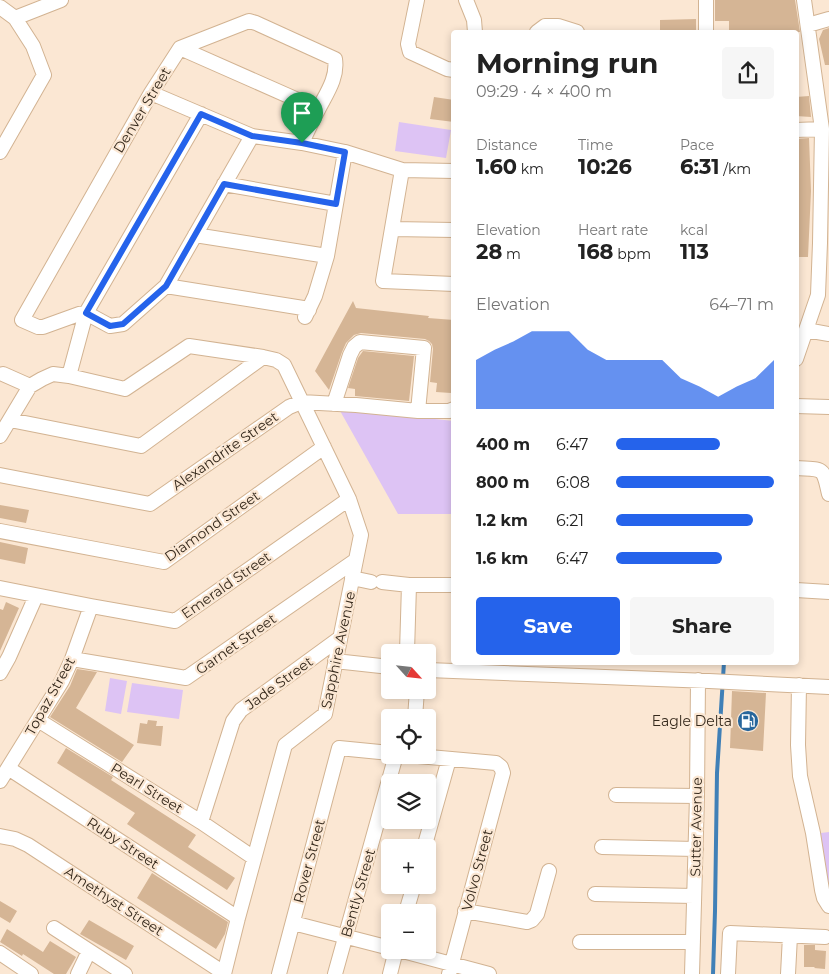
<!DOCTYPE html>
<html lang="en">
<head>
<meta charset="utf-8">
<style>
	:root { --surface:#fff; --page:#f6f6f6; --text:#222; --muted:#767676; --accent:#2563eb }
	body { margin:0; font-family:Montserrat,sans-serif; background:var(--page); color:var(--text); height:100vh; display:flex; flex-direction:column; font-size:19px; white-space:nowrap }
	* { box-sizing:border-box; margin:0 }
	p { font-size:16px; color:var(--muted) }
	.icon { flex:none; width:28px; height:28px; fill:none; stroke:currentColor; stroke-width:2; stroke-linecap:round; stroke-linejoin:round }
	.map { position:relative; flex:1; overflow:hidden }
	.panel { position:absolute; left:451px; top:30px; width:348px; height:635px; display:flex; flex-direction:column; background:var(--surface); border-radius:5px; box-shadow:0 2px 8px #0003 }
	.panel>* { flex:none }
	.needle { width:32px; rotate:117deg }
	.tools { position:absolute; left:381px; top:644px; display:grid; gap:10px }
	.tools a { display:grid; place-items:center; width:55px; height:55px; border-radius:5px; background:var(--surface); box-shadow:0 2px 8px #0003; font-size:25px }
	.pin { position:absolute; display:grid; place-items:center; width:42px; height:42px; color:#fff; margin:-51px -21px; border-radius:50% 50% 50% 0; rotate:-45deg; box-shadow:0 0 5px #0007 }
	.pin .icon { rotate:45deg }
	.round { display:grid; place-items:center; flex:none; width:52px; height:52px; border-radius:5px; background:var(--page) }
	.headline { display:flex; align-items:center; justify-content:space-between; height:85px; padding:0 25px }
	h1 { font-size:28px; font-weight:700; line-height:38px }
	.figures { display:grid; grid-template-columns:repeat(3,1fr); gap:8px; height:85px; padding:5px 25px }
	.figures div { display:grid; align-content:center }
	.figures b { font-size:21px; font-weight:700 }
	.figures small { font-size:14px; font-weight:400 }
	.figures p { font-size:14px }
	.chart { height:140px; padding:10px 25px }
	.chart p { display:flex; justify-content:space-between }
	.chart svg { width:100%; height:90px; margin-top:5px; fill:var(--accent); opacity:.7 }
	.cta { display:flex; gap:10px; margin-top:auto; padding:10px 25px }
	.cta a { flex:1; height:58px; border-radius:5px; background:var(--accent); color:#fff; font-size:20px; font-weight:700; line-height:58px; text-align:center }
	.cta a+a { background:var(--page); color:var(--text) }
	ul { padding:0 25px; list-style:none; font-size:16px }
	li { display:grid; grid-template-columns:80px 60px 1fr; align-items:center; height:38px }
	li i { height:12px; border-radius:6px; background:var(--accent) }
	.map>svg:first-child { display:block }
	.green { fill:#ddc3f4 }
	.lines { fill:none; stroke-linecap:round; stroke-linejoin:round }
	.stream { stroke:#4080b7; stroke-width:4 }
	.building { fill:#d5b595 }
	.minor-casing { stroke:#d2b392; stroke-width:16 }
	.minor { stroke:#fff; stroke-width:14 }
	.route-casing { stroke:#fff; stroke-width:10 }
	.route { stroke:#2563eb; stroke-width:6 }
	.labels { text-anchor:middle; stroke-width:4.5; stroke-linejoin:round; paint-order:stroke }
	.street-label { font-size:14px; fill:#35291c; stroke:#fbe7d3 }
	.poi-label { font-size:14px; fill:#35291c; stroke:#fbe7d3; text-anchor:end }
</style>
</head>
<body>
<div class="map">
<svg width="829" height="974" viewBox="0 0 829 974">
	<rect width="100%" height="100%" fill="#fbe7d3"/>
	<path class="green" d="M399,122L451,130L446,158L395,151Z
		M339,409L454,421V514H398Z
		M110,678L127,681L121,714L105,711Z
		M132,683L183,690L179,719L127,712Z
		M829,832V914L821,833Z"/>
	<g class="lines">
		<path class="stream" d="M713,974L715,911L717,773L724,662"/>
	</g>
	<path class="building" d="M715,0H795L800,32H729V21H715Z
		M696,19V32H660V20Z
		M829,28V65H825L819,39L823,30Z
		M809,96L811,117L796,116V97Z
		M434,97L454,100V122L430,119Z
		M809,138L811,191L808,257H796V139Z
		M353,301L356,308L429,316L428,318L454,320V369L451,393L436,392L437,383L430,382L433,349L432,344L429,341L425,339L361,333L354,335L346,343L342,352L329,390L315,371Z
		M363,351L414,356L409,401L355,396V389L348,388L358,358Z
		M0,505L29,510L26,523L0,518Z
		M0,542L28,548L25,564L0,559Z
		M6,602L19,608L0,651V609L3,610Z
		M77,669L97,672L76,708L134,745L122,762L50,717L70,686Z
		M732,691L766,693L763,751L730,748Z
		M148,720L157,721L156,726H163L161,746L137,743L140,723L147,724Z
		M66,748L113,777L111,780L196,835L188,847L235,878L227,890L127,824L135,813L57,763Z
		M152,873L228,922L225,934L216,949L137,898Z
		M0,901L17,911L10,923L0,917Z
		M89,920L134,946L126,960L80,934Z
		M7,929L43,952L50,941L76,957L66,974H54L23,954L22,956L0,942Z
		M804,945H815V950L826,951L825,969L814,968L815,967H804Z"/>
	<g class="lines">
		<g class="minor-casing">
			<path id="minor" d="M417,0L408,44L410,52L447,69L454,70
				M466,0L474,20L475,32
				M706,0V32
				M0,7L15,18L33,46L44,75L0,152
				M15,18L61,0
				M808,25L829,19
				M537,32L545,26H558L577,32
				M180,48L318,109
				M151,93L252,136L302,143L345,152L402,170L454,171
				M796,130L822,129
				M252,136L166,286L123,324L110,326L86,313L79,314L43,327H38L22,320L151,93L180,48L249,21L256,23L335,59C338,78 326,94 318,110C312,121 307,132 302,143
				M402,170L383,281L454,284
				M224,184L336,204
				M392,229L454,230
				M195,235L327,256
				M166,286L303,308L309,310
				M305,317L315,296L327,256L345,152
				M806,330L829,334
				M796,359L818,295L820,243L822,129L804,0
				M3,374L30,386
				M69,376L86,313L201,114
				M334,404L350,355L354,347L360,342L424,348L418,411
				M796,406L829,407
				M10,420L141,446L263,357
				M0,436L30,386L42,379L53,374L69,376L125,389L189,346L263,357L276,360L284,365L349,499L361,535L325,714L285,745L238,918L224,974
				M796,468C824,470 823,466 829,494
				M0,475L150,504L289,407L301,402L356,405L418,411H449L454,409
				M0,531L164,562L324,447
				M352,578L371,582
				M382,582L409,585H454
				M0,588L91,606L175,621L349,499
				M796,590L829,592
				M407,652L409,585
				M72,659L186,678L356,560
				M335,661L390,667
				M428,670L709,681L829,687
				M0,673L9,657L36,596
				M799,685L798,745L800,776L813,833L822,890L824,898L829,906
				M415,718L417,690
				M38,720L201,822L254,858
				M407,755L496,763L501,767L503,773L449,974
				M8,768L238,918
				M0,781L62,681L72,659L91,606
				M616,795L697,796
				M201,822L233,721L241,710L340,638
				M0,836L15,839L28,845L224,973
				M602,847L696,849
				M424,848L449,759
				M595,894L694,896
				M465,911L527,922L532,920L537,914L549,871
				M406,912L414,885
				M293,923L390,948
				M54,928L125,974
				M580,942H693
				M399,950L489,974
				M0,953L31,974
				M78,974L89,951
				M279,974L339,748L390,753
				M335,974L396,755
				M390,974L396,950
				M692,974L697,796L698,680
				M728,974L730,933L825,937
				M788,974L790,936"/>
		</g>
		<use href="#minor" class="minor"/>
	</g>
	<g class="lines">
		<g class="route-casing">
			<path id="route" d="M201,114L252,136L302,143L345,152L336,204L224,184L166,286L123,324L110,326L86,313Z"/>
		</g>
		<use href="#route" class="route"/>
	</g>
	<defs>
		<g id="fuel-disc" transform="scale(1.125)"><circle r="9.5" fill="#27669c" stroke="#fbe7d3"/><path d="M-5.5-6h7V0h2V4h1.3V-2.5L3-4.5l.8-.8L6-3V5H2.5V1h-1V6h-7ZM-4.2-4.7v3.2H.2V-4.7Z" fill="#fff"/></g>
	</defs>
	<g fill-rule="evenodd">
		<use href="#fuel-disc" x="748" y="721"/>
	</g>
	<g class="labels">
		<g class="street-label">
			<text transform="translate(142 110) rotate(-59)" y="5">Denver Street</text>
			<text transform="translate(225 451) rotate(-35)" y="5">Alexandrite Street</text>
			<text transform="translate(212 526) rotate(-35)" y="5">Diamond Street</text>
			<text transform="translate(226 585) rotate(-35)" y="5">Emerald Street</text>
			<text transform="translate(236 644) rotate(-35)" y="5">Garnet Street</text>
			<text transform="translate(338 650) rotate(-78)" y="5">Sapphire Avenue</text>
			<text transform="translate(279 683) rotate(-36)" y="5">Jade Street</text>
			<text transform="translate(50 696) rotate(-61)" y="5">Topaz Street</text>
			<text transform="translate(147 788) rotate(32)" y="5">Pearl Street</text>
			<text transform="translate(696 827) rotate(-89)" y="5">Sutter Avenue</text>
			<text transform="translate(123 843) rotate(33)" y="5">Ruby Street</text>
			<text transform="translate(309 861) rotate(-75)" y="5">Rover Street</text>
			<text transform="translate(477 870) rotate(-75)" y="5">Volvo Street</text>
			<text transform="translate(358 893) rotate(-74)" y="5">Bently Street</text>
			<text transform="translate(114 901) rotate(33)" y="5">Amethyst Street</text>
		</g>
		<g class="poi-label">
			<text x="732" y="726">Eagle Delta</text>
		</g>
	</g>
</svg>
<div class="tools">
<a><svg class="needle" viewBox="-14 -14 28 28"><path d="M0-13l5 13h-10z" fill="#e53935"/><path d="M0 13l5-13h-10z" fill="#767676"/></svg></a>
<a><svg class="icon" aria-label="locate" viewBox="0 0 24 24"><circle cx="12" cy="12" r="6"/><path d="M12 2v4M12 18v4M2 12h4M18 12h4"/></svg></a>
<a><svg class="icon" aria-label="layers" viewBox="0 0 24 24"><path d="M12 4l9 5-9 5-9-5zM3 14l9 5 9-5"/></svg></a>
<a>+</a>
<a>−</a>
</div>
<div class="pin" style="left:302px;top:143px;background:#1e9e55"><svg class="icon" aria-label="arrive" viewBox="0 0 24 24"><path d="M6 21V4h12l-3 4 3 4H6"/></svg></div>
<section class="panel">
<div class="headline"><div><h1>Morning run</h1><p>09:29 · 4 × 400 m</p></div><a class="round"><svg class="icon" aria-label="share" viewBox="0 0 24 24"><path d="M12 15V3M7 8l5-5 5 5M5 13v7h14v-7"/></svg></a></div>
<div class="figures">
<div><p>Distance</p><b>1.60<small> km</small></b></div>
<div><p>Time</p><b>10:26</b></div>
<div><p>Pace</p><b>6:31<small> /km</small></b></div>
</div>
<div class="figures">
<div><p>Elevation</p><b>28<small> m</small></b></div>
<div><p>Heart rate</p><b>168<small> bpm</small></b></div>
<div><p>kcal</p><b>113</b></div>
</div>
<div class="chart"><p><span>Elevation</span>64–71 m</p>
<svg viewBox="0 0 160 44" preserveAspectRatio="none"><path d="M0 44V20L10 15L20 11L30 6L40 6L50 6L60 15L70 20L80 20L90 20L100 20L110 29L120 33L130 38L140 33L150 29L160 20V44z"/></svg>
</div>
<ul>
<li><b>400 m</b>6:47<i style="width:66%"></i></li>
<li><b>800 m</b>6:08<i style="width:100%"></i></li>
<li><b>1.2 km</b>6:21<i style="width:87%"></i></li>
<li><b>1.6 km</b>6:47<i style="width:67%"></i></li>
</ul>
<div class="cta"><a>Save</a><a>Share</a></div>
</section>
</div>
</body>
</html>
